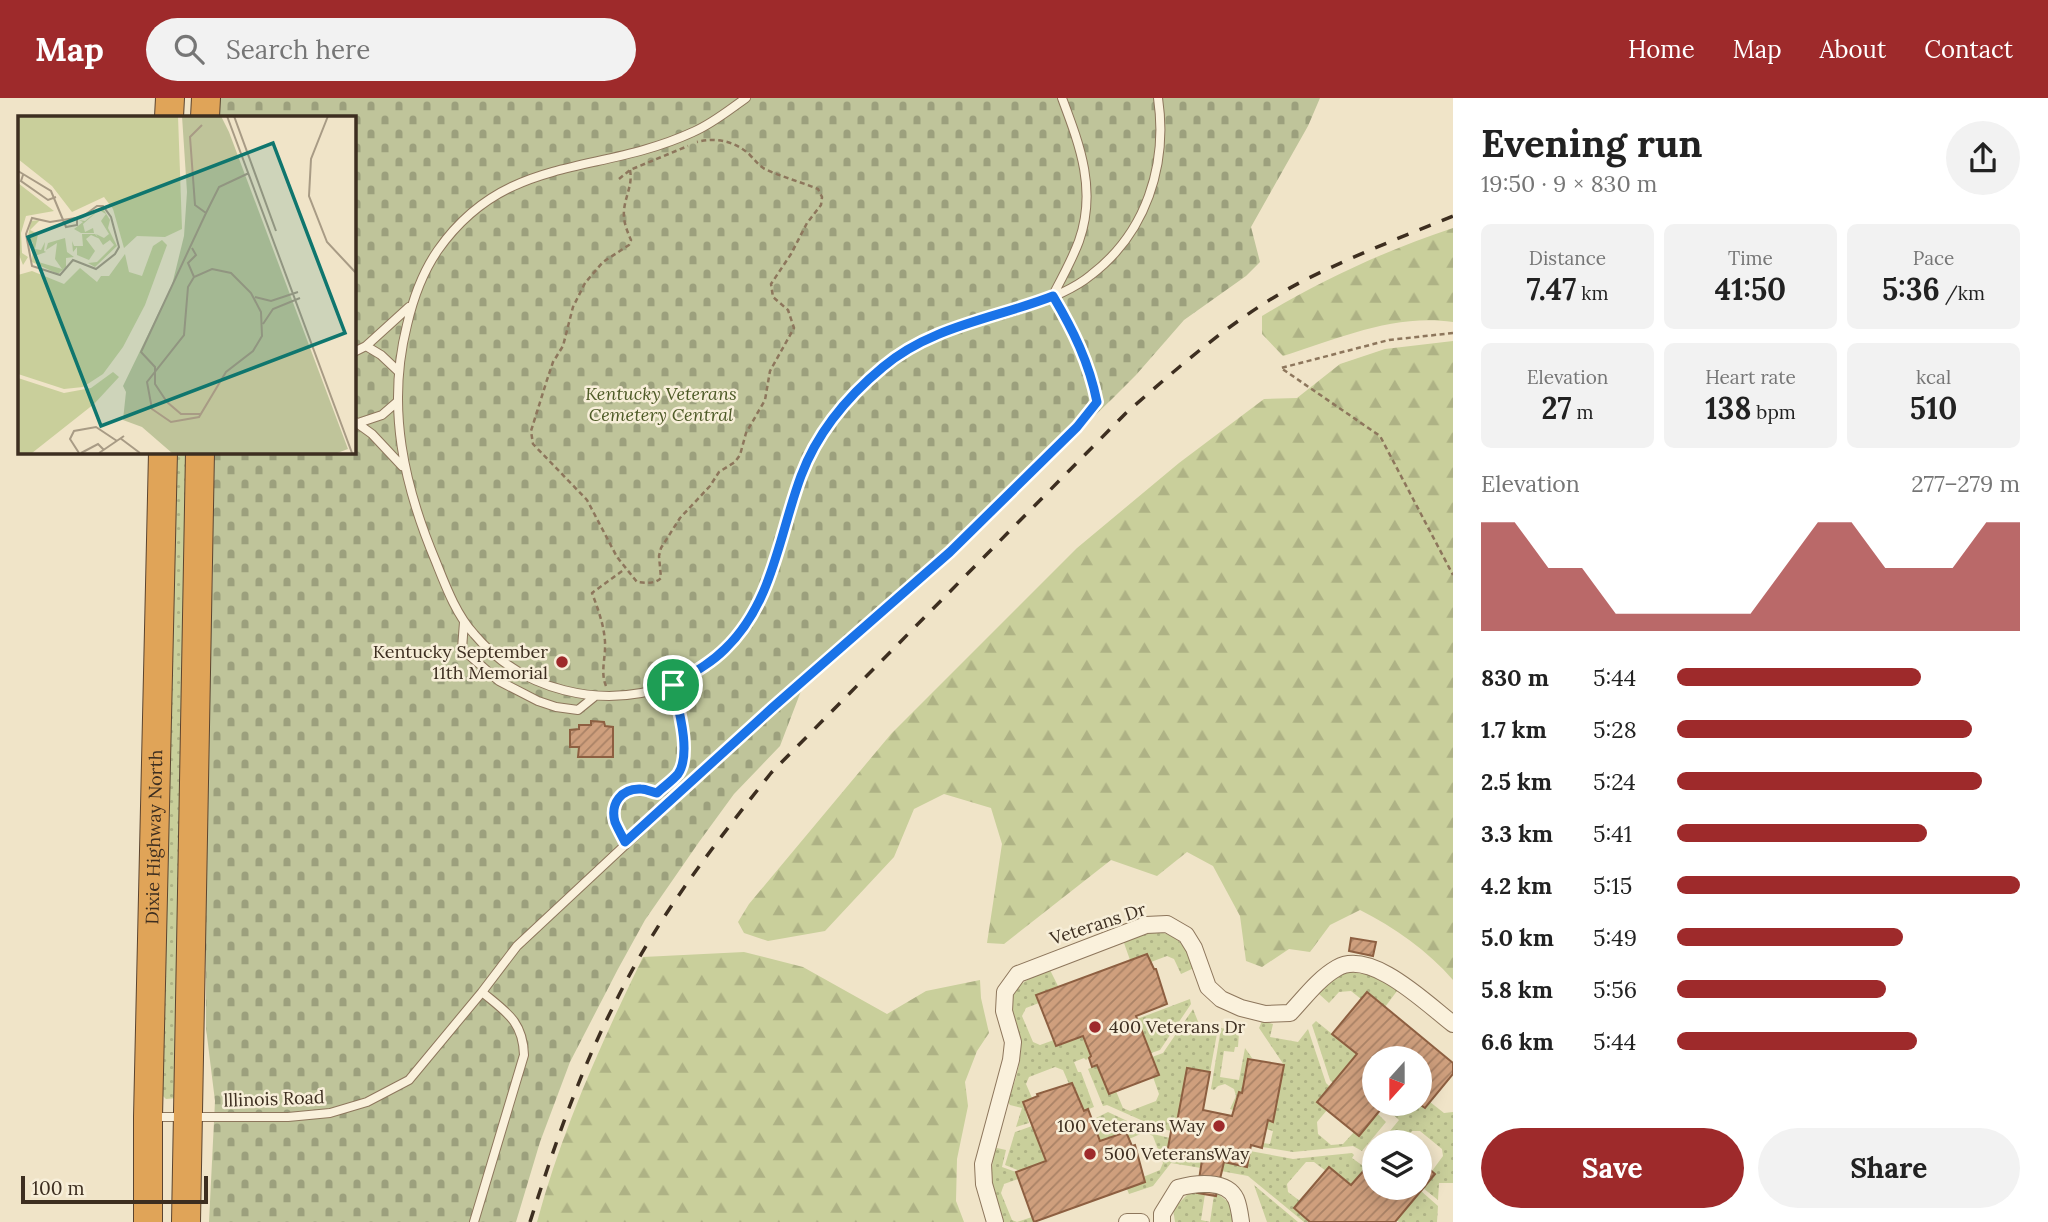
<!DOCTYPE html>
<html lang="en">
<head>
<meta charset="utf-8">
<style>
	:root { --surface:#fff; --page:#f2f2f2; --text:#222; --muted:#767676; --accent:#9e2a2b }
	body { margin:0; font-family:Lora,serif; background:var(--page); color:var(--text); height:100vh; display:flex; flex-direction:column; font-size:26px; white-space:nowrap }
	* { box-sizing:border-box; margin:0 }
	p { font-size:23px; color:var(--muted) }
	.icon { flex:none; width:38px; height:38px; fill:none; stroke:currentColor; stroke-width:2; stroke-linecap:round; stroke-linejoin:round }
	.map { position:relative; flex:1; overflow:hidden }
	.details { display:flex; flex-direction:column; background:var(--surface); width:595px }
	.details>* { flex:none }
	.needle { width:46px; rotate:201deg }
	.controls { position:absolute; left:1362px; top:948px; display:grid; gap:14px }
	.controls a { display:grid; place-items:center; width:70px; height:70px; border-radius:50%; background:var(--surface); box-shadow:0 4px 18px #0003; font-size:35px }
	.scale { position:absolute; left:21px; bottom:18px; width:187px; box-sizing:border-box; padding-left:7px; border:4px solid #3d2e20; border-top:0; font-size:19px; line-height:24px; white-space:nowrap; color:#3d2e20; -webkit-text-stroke:5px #f7eed8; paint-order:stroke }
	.pin { position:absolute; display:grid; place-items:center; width:60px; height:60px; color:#fff; margin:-30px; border:4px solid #fff; border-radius:50%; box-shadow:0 2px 7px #0007 }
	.round { display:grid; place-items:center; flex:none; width:74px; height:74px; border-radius:37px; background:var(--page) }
	.head { display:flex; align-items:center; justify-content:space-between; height:119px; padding:0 28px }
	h1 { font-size:38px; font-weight:700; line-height:52px }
	.figures { display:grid; grid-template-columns:repeat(3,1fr); gap:10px; height:119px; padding:7px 28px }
	.figures div { display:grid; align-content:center; border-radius:10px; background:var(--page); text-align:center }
	.figures b { font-size:30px; font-weight:700 }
	.figures small { font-size:19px; font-weight:400 }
	.figures p { font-size:19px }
	.chart { height:196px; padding:14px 28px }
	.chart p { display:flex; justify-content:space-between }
	.chart svg { width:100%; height:126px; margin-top:7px; fill:var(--accent); opacity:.7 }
	.action { display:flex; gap:14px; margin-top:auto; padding:14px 28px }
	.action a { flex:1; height:80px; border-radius:42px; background:var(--accent); color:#fff; font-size:28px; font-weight:700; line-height:80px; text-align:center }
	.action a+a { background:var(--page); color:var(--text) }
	ul { padding:0 28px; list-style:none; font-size:23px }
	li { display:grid; grid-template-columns:112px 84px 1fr; align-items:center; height:52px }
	li i { height:18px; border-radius:9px; background:var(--accent) }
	header { display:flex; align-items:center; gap:42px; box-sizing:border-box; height:98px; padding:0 35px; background:var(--accent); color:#fff }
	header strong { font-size:33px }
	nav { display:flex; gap:38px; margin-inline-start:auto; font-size:24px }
	.search { width:490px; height:63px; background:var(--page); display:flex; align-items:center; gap:18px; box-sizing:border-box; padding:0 24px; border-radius:38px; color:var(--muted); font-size:26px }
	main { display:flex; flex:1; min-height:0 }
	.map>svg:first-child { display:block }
	.grass { fill:url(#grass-dots) }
	.forest { fill:url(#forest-firs) }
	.cemetery { fill:url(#cemetery-stones) }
	.building { fill:url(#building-hatch); stroke:#8d5f41; stroke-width:2 }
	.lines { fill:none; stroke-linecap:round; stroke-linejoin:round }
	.lane-casing { stroke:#8d765c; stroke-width:10 }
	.street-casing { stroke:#8d765c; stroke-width:18 }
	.highway-casing { stroke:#5b4430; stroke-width:30 }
	.path { stroke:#8d765c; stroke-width:2.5; stroke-dasharray:5 3.5; stroke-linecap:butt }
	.lane { stroke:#faf1dc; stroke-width:8 }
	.street { stroke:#faf1dc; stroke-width:16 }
	.highway { stroke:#e0a458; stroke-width:28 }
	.rail { stroke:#3d2e20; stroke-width:3.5; stroke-dasharray:12 12; stroke-linecap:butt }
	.route-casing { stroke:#fff; stroke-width:14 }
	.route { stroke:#1a73e8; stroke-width:9 }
	.poi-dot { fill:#9e2a2b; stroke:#f7eed8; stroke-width:2.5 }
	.labels { text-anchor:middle; stroke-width:5; stroke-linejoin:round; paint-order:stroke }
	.park-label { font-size:18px; font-style:italic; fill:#4d5a26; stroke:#f7eed8 }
	.poi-label { font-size:18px; fill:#3d2e20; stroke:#f7eed8; text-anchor:end }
	.street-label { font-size:18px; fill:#3d2e20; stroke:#f7eed8 }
	.inset-road { fill:none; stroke:#a89b85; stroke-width:2 }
	.view { fill:#0f766e; fill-opacity:0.15; stroke:#0f766e; stroke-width:3.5 }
	.inset-edge { fill:none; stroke:#3d2e20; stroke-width:3.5 }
</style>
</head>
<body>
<header>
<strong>Map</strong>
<div class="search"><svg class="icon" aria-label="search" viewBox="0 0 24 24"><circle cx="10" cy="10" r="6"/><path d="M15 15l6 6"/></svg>Search here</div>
<nav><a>Home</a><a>Map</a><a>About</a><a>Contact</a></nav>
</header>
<main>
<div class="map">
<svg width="1453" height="1124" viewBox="0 0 1453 1124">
	<defs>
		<pattern id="grass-dots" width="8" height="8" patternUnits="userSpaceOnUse" patternTransform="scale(1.75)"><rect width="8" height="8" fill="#c9cf9b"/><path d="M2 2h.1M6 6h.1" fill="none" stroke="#aeb285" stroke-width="1.8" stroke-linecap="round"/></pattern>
		<pattern id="forest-firs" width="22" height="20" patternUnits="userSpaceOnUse" patternTransform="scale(1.75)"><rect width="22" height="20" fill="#c9cf9b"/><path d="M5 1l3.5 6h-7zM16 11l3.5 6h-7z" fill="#aeb285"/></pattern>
		<pattern id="cemetery-stones" width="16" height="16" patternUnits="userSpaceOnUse" patternTransform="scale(1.75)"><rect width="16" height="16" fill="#bfc49a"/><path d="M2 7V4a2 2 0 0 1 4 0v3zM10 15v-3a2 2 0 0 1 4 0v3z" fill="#9ca07d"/></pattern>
		<pattern id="building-hatch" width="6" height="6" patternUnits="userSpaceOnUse" patternTransform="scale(1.75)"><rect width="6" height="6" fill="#cf9f7d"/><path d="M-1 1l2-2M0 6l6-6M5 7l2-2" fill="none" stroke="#a98266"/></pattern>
	</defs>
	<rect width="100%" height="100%" fill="#f0e4c8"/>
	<path class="grass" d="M171,354H190L177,1000L166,1001L160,995Z
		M1153,834C1178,834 1186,849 1194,870L1181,876L1174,861L1167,858L1151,864L1147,856L1130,862L1124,845L1126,843Z
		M1050,872L1058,888L1036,897L1039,905L1026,910L1022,918L1033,944L1040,947L1054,942L1056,947L1083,938L1091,958L1086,962L1084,960L1074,964L1078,974H1081L1094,1009L1084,1013L1073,985L1069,986L1063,972L1055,969L1029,979L1026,986L1032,1000L1023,1004L1029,1025L1016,1029L1022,1010L1010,1007L1008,1004C1013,987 1022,967 1020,949C1016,903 992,894 1050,872Z
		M1351,874L1371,877L1398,891L1397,893L1385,909L1367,894L1361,901L1351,893L1339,894L1329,905L1319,896C1327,884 1337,875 1351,874Z
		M1190,901L1191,906L1160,952L1151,955L1137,921Z
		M1193,911L1199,926L1218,930L1210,974L1187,971L1177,1024L1173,1023L1171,1033L1159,1030L1107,1007L1103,1008L1088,971L1097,967L1109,996L1116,993L1123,1010L1130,1013L1156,1003L1159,996L1153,979L1159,976L1152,959L1163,955Z
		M1262,923L1273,926L1270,939L1298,944L1308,931L1326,985L1330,989L1318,1004L1327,1012L1317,1024L1318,1036L1331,1047L1343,1046L1354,1034L1359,1038L1377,1015L1386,1024L1362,1053L1353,1048L1293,1054L1262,1049L1263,1045L1270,1046L1273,1033L1266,1031L1268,1022L1273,1023L1284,967L1259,930Z
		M1316,923L1357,956L1333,985L1330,982L1312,927Z
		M1221,930L1226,931L1229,934L1236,931L1239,934L1238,949H1235L1234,954L1224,953L1220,979L1239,982L1245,950L1252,960L1248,961L1242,995H1239L1232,1018L1233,1012L1230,1011L1236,998L1234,991L1225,986L1218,988L1214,992L1211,991Z
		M1430,1004L1444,1015L1453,1014V1085H1439L1438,1102L1423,1090L1435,1076L1432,1073L1443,1058L1442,1051L1420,1033H1412L1403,1045L1395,1042L1392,1045H1380L1399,1022L1388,1012L1393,1006H1419L1424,1010Z
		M1108,1014L1157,1037L1170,1040L1167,1054L1202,1062L1201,1070L1171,1065L1153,1088L1129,1096L1127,1091L1145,1084L1143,1079L1160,1072L1163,1065L1153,1038L1145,1034L1129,1041L1126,1034L1100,1043L1092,1022Z
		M1032,1028L1046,1063L1020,1073L1005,1067L1015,1034Z
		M997,1050L1006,1052L1002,1069L1016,1074L1018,1081L1004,1086L1001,1095L1012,1122L1017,1124L1032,1119L1034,1124H1004C994,1098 988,1079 995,1051Z
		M1250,1053L1293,1061L1352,1055L1354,1057L1352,1060L1366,1070L1351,1087L1329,1069L1326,1073L1314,1064H1306L1287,1086L1288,1094L1300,1103L1294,1111L1310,1124H1304L1248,1078L1221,1073L1224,1064L1247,1069Z
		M1254,1087L1298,1124H1267Z
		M1192,1092L1205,1096L1201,1122L1210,1124L1214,1097L1216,1098L1217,1095L1228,1104L1235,1124H1175L1173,1111Z
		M1421,1093L1438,1108L1437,1124H1399L1396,1122Z"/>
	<path class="forest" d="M1453,130V224C1395,215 1337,241 1283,258L1262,236V218C1322,182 1386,152 1453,130Z
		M1453,243V882C1428,853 1394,829 1360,812L1330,827L1310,854L1289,851L1262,869L1246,863L1240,818L1213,768L1187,754L1157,778L1111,762L1004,846L987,845L1002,746L991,710L944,696L914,711L894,759L825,833L768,843L744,835L738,824L749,806L891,636L1077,450L1179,365L1264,301L1297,300L1340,266L1385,251Z
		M744,854L803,869L887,916L926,893L980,882L981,900L989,935L977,953L965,984L968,1008L957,1061L956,1103L964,1124H537C562,1032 601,945 643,859Z"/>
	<path class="cemetery" d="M218,0H1320L1308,28L1251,129L1260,164L1246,178L1184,222L1136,277L1112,301L913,491L801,593L780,648L734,696L699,744L645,822L618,871L570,964L540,1044L516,1124H209L215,1003L206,930L205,711L213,466V354H354V19H218Z"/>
	<path class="building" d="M591,623L604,624L605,628L613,629V659H578L579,649H570V632L579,631V627H591Z
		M1351,840L1376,844L1373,858L1349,853Z
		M1147,856L1154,871H1156L1167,906L1136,918L1159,977L1109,996L1097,967L1092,969L1089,960L1091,958L1083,938L1056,948L1036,897Z
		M1367,894L1453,965V976L1425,1010L1419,1006V961H1374V1006H1393L1390,1010L1385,1006L1359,1038L1317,1004L1357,956L1332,936Z
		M1248,961L1284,967L1273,1024L1268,1022L1262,1050L1251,1047L1247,1069L1224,1064L1216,1098L1197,1095L1202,1062L1167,1055L1173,1023L1177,1024L1187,970L1210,974L1203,1012L1232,1018L1239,994L1242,995Z
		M1072,985L1084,1013L1088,1011L1100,1043L1126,1034L1132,1048L1135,1047L1145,1084L1034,1124L1016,1074L1046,1063L1023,1004L1038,998L1037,996Z
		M1373,1062L1374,1090H1419V1062L1435,1076L1395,1124H1310L1294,1110L1329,1069L1351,1087Z"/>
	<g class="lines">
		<g class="lane-casing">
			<path id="lane" d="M746,0C729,12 712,26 693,34C598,78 506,55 438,152C422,175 413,201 407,227C386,310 404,388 436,464C446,489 456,516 474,536C522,593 601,612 671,587C684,583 698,572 709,564C787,501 775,411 824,333C852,290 895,256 940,235C965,224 993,220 1018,212C1042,204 1072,193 1091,177C1146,135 1168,67 1158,0
				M366,248L381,257L398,273
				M354,254L366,248L409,209
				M354,323L372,336L402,368
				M358,325L382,317L397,304
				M464,524L462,551L499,583L538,603L556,609L578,612L594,599
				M625,744C622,738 618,731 615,724C610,706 621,690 640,691C646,691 652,694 657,695C663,689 672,683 678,676C692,656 678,609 673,587
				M154,1019H288L330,1015L367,1004L409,982L482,894
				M474,1124L524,957C523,923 506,914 482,894L517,848L772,610L950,454L1077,329L1097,304C1089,264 1073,232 1053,197C1062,180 1072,162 1079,143C1097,92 1080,48 1062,0"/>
		</g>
		<g class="street-casing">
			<path id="street" d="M995,1124L984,1086L983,1066L1011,962L1013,944L1004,913L1005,894L1018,876L1146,827L1167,826L1186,837L1194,850L1208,889L1221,901L1241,910L1265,916L1290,915C1305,899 1318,881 1337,870C1371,850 1428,907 1453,926
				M1127,1124H1141
				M1162,1124V1116L1178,1090C1195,1085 1227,1081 1236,1101C1239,1108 1240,1117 1241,1124"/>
		</g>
		<g class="highway-casing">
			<g id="highway">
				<path d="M169,19L170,0"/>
				<path d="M205,19L206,0"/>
				<path id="s1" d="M148,1124V1019L163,354"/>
				<path d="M186,1124L200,354"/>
			</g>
		</g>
		<path class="path" d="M630,72C633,87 625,98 624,113C623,123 627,133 631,142L629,147L603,164L585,185L573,209L563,248L553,264L546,285L531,333L533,346L587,402L617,459L637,484C646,485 655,486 661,480L659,458L661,450L680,420L710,388L719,374L735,364L740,357L746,335L765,302L770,273L794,230L788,212L773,199L771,186L791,156L807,125L821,107L822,99L818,91C801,84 782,79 765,71C759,68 755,62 749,56C734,43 716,39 697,44
			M619,81L630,72L688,48
			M1453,235L1389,242L1281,270L1380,338L1453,477
			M606,588C600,574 606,559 605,544C604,527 598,511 592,495L625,471"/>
		<use href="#lane" class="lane"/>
		<use href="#street" class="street"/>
		<use href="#highway" class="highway"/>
		<path class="rail" d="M530,1124C554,1049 579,975 615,905C656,821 713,748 771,675L1126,315C1181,267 1236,218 1301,184C1350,159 1402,139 1453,118"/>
	</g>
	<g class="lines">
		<g class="route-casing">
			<path id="route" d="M1053,198C1073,232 1089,264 1097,304L1077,329L950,454L772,610L625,744C622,738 618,731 615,724C610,706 621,690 641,691C646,691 652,694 657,695C663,689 672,683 678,676C692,656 678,609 673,587C691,576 710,566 725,551C773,505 779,437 801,378C817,335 848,298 883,269C931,228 997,220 1053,198Z"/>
		</g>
		<use href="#route" class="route"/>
	</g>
	<g class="poi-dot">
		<circle cx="562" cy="564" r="7"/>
		<circle cx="1095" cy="929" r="7"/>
		<circle cx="1219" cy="1028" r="7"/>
		<circle cx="1090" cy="1056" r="7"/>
	</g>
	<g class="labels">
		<g class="park-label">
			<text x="661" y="302">Kentucky Veterans<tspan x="661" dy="21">Cemetery Central</tspan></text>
		</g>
		<g class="poi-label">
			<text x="548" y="560">Kentucky September<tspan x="548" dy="21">11th Memorial</tspan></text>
			<text x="1109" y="935" text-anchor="start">400 Veterans Dr</text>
			<text x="1205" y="1034">100 Veterans Way</text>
			<text x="1104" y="1062" text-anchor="start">500 VeteransWay</text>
		</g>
		<g class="street-label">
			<text dy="6" stroke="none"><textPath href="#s1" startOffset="385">Dixie Highway North</textPath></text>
			<text transform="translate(1098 826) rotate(-18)" y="6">Veterans Dr</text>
			<text transform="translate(274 1001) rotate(-2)" y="6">lllinois Road</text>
		</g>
	</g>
	<g transform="translate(18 18)">
		<rect width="338" height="338" fill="#f0e4c8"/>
		<path d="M84,91L92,104L90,112L99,130L77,151L70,147L79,146L96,129L92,124L85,129L78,118L86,122L91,118L83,105L88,98L81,94L65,108L67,116L75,112L76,117H63L56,113L65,106L61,104L67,105ZM22,104L12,114L20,118L17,133L23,134L27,126L26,135L28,136L17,140V145L44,153L37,143L39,127L28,134L30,127L47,122L49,136L56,141L48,142V151L40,158L14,146L15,127L10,120L13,105ZM64,118H77L82,123L73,119L68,123L77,135L71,144L59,139V131L55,136L54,125L56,130H65Z" fill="#c9cf9b"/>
		<path d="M0,0H160L164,113L147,121L119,120L106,132L95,93L86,81L54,96L34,70L0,43ZM0,67L36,95L8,100L3,117L4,137L10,141L5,149L0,136ZM144,124L149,129L127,189L105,231L85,258L65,271L46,273L0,258V159L14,155L46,168L62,152L79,166L83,160H91L107,138L111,156L124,160L135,130ZM95,256L101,261L76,288L14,337H0V262L46,277L73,272Z" fill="#c9cf9b"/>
		<path d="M164,0H203L211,16L330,333L319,337H154L124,311L105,304L108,276L105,270L154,169L166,120L169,76Z" fill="#bfc49a"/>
		<path class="inset-road" d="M209,0L334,337M216,0L258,115M310,0L293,43L291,80L309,126L338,157M0,55L33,75L48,111L59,109V102M5,59L3,65L30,84L38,81M79,90H85L93,101L101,131L97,138L78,153L55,144L42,159L14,150L8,118L14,102L32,106L64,101ZM188,97L201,71L231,57M174,132L178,139L170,147L176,161M194,153L213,157L233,177L243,196L244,220L235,235L208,256L181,301L153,306L134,293L129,266L166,219L170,171L176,161ZM237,181L253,185L280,176M245,208L255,193L282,182M182,298H163L149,286L137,268V251L123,236L188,97L177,89L172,21L184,9M102,322L122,337M61,337L52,323L56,315L78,311L99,325M63,337L80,328L86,334M81,337L106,320"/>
		<path class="view" d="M255,27L327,217L83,310L10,121Z"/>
		<rect width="338" height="338" class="inset-edge"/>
	</g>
</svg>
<div class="controls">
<a><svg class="needle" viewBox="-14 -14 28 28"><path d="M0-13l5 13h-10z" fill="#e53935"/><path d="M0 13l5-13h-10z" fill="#767676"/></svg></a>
<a><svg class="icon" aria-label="layers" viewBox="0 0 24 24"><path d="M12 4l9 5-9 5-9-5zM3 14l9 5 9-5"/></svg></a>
</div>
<div class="scale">100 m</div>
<div class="pin" style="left:673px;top:587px;background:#1e9e55"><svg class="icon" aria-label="arrive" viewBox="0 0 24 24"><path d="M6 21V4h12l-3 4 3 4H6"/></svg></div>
</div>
<section class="details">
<div class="head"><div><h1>Evening run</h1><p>19:50 · 9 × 830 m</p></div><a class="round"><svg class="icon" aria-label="share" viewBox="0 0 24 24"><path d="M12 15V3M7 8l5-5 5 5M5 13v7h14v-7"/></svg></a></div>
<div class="figures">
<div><p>Distance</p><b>7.47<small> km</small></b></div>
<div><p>Time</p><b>41:50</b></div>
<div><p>Pace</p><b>5:36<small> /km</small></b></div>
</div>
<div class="figures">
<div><p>Elevation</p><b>27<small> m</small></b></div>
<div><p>Heart rate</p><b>138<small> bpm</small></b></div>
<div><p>kcal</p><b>510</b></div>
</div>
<div class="chart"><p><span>Elevation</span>277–279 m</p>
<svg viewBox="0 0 160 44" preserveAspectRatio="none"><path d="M0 44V6L10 6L20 22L30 22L40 38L50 38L60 38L70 38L80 38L90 22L100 6L110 6L120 22L130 22L140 22L150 6L160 6V44z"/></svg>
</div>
<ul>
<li><b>830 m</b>5:44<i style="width:71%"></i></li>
<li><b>1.7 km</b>5:28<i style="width:86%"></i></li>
<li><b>2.5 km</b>5:24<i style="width:89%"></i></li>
<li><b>3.3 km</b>5:41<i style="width:73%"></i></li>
<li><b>4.2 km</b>5:15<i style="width:100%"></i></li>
<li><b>5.0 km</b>5:49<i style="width:66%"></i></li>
<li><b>5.8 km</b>5:56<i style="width:61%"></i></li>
<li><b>6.6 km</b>5:44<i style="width:70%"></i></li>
</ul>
<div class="action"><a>Save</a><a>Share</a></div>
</section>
</main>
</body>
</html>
